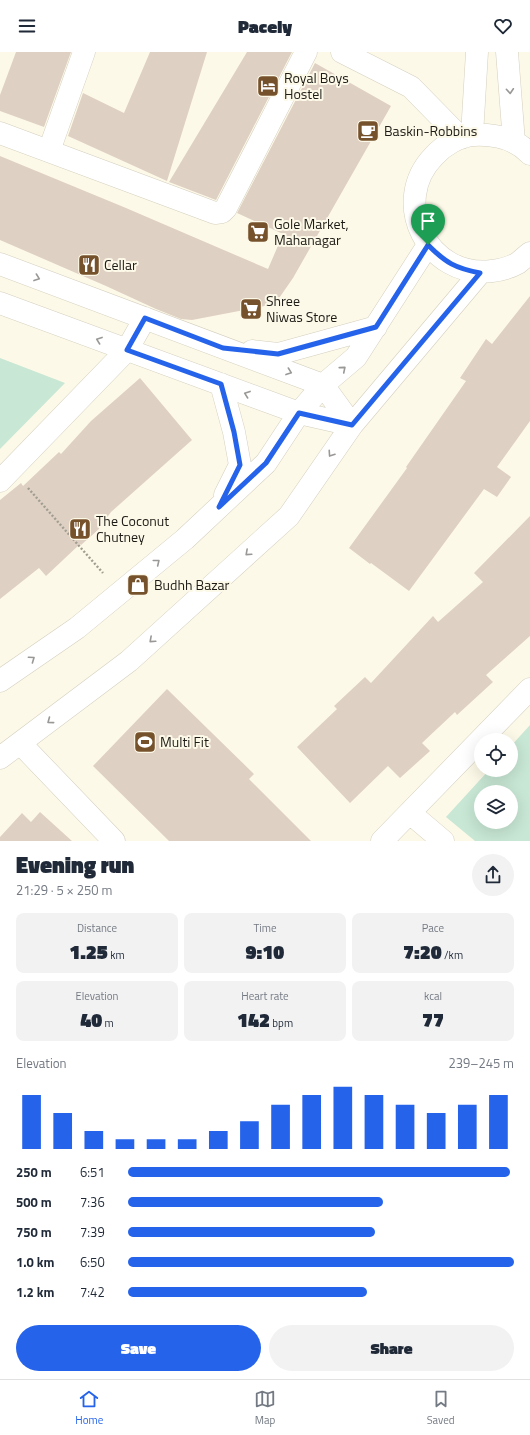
<!DOCTYPE html>
<html lang="en">
<head>
<meta charset="utf-8">
<style>
	:root { --surface:#fff; --page:#f2f2f3; --text:#1f2937; --muted:#747a83; --line:#e0e1e3; --accent:#2563eb }
	body { margin:0; font-family:"Titillium Web",sans-serif; background:var(--page); color:var(--text); height:100vh; display:flex; flex-direction:column; font-size:15px; white-space:nowrap }
	* { box-sizing:border-box; margin:0 }
	p { font-size:13px; color:var(--muted) }
	.icon { flex:none; width:22px; height:22px; fill:none; stroke:currentColor; stroke-width:2; stroke-linecap:round; stroke-linejoin:round }
	.map { position:relative; height:789px; overflow:hidden }
	.side { display:flex; flex-direction:column; background:var(--surface); flex:1 }
	.side>* { flex:none }
	.tools { position:absolute; left:474px; top:681px; display:grid; gap:8px }
	.tools a { display:grid; place-items:center; width:44px; height:44px; border-radius:50%; background:var(--surface); box-shadow:0 4px 16px #0002; font-size:20px }
	.pin { position:absolute; display:grid; place-items:center; width:34px; height:34px; color:#fff; margin:-41px -17px; border-radius:50% 50% 50% 0; rotate:-45deg; box-shadow:0 0 4px #0007 }
	.pin .icon { rotate:45deg }
	.round { display:grid; place-items:center; flex:none; width:42px; height:42px; border-radius:21px; background:var(--page) }
	.summary { display:flex; align-items:center; justify-content:space-between; height:68px; padding:0 16px }
	h1 { font-size:22px; font-weight:800; line-height:30px }
	.figures { display:grid; grid-template-columns:repeat(3,1fr); gap:6px; height:68px; padding:4px 16px }
	.figures div { display:grid; align-content:center; border-radius:8px; background:var(--page); text-align:center }
	.figures b { font-size:20px; font-weight:800 }
	.figures small { font-size:11px; font-weight:400 }
	.figures p { font-size:11px }
	.chart { height:112px; padding:8px 16px }
	.chart p { display:flex; justify-content:space-between }
	.chart svg { width:100%; height:72px; margin-top:4px; stroke:var(--accent); stroke-width:6 }
	.cta { display:flex; gap:8px; margin-top:auto; padding:8px 16px }
	.cta a { flex:1; height:46px; border-radius:24px; background:var(--accent); color:#fff; font-size:16px; font-weight:800; line-height:46px; text-align:center }
	.cta a+a { background:var(--page); color:var(--text) }
	ul { padding:0 16px; list-style:none; font-size:13px }
	li { display:grid; grid-template-columns:64px 48px 1fr; align-items:center; height:30px }
	li i { height:10px; border-radius:5px; background:var(--accent) }
	header { display:flex; justify-content:space-between; align-items:center; height:52px; padding:0 16px; background:var(--surface); font-size:18px; font-weight:800 }
	.menu { display:flex; justify-content:space-around; align-items:center; height:56px; border-top:1px solid var(--line); background:var(--surface); font-size:11px; color:var(--muted) }
	.menu a { display:grid; justify-items:center; gap:2px }
	.menu .selected { color:var(--accent) }
	.map>svg:first-child { display:block }
	.green { fill:#c8e7d4; fill-rule:evenodd }
	.building { fill:#dfd0c4 }
	.lines { fill:none; stroke-linecap:round; stroke-linejoin:round }
	.minor-casing { stroke:#d4cfbf; stroke-width:23 }
	.path { stroke:#a19e91; stroke-width:2.5; stroke-dasharray:2 2; stroke-linecap:butt }
	.minor { stroke:#fff; stroke-width:22 }
	.oneway { stroke:#999896 }
	.route-casing { stroke:#fff; stroke-width:8 }
	.route { stroke:#2563eb; stroke-width:5 }
	.labels { text-anchor:middle; stroke-width:4; stroke-linejoin:round; paint-order:stroke }
	.poi-label { font-size:14px; fill:#1d1b15; stroke:#fdf9e8; text-anchor:start }
</style>
</head>
<body>
<header><svg class="icon" aria-label="menu" viewBox="0 0 24 24"><path d="M4 6h16M4 12h16M4 18h16"/></svg>Pacely<svg class="icon" aria-label="heart" viewBox="0 0 24 24"><path d="M12 20l-8-8c-3-5 5-10 8-4 3-6 11-1 8 4z"/></svg></header>
<div class="map">
<svg width="530" height="789" viewBox="0 0 530 789">
	<rect width="100%" height="100%" fill="#fdf9e8"/>
	<path class="green" d="M0,306L65,331L0,397Z
		M530,673V789H475L446,765L489,718H511V694ZM481,740H511V770H481Z"/>
	<path class="building" d="M16,0H71L44,75L0,59V43Z
		M150,0H207L167,129L68,84L83,41L124,61Z
		M247,0H292L216,148L169,130Z
		M315,11L391,54L293,226L275,252L192,268L181,267L156,257L106,234L0,188V104L126,156L268,217L283,182L237,161Z
		M530,244V369L497,415L511,425L497,445L484,437L409,539L371,511L370,512L349,496L407,416L406,415L466,329L460,326L486,287L492,292Z
		M140,326L192,388L111,460L98,478L81,493L80,492L46,524L39,516L0,547V448L21,431L23,434L59,400L61,402L91,369Z
		M530,464V584L486,623L493,630L457,663L455,660L422,691L430,699L400,726L388,714L350,751L297,695L337,657L334,654L365,625L371,631L433,564L438,570L483,530L474,521Z
		M167,637L254,722L249,727L311,789H169L93,714Z
		M40,760L72,789H0V785L22,761L31,770Z"/>
	<g class="lines">
		<g class="minor-casing">
			<path id="minor" d="M342,0L411,35L461,86
				M507,0L514,90
				M0,81L215,161L222,160L226,156L306,0
				M472,83L477,0
				M49,99L84,0
				M530,102C515,86 495,82 474,83C459,84 444,93 434,104C389,150 428,227 492,219C501,218 511,215 518,211C522,208 526,204 530,201
				M0,212L323,333L352,373
				M0,251L299,361L352,373
				M252,299L278,302L376,275
				M221,332L234,380L240,413L225,443
				M0,429L127,298L145,266
				M0,629L77,576L185,487L266,411L299,361L323,333L356,305L428,193
				M20,691L114,789
				M0,706L129,609L289,464L352,373L480,221
				M410,761L443,789
				M382,789L530,637"/>
		</g>
		<path class="path" d="M28,436L103,521"/>
		<use href="#minor" class="minor"/>
	</g>
	<defs><path id="oneway-chevron" d="M-2-3.5L2.5 0L-2 3.5" fill="none" stroke-width="1.6" stroke-linecap="round" stroke-linejoin="round"/></defs>
	<g class="oneway">
		<use href="#oneway-chevron" transform="translate(510 39) rotate(86)"/>
		<use href="#oneway-chevron" transform="translate(37 226) rotate(20)"/>
		<use href="#oneway-chevron" transform="translate(99 288) rotate(-160)"/>
		<use href="#oneway-chevron" transform="translate(343 317) rotate(-40)"/>
		<use href="#oneway-chevron" transform="translate(289 320) rotate(20)"/>
		<use href="#oneway-chevron" transform="translate(247 342) rotate(-160)"/>
		<use href="#oneway-chevron" transform="translate(331 402) rotate(124)"/>
		<use href="#oneway-chevron" transform="translate(248 501) rotate(138)"/>
		<use href="#oneway-chevron" transform="translate(157 510) rotate(-39)"/>
		<use href="#oneway-chevron" transform="translate(152 588) rotate(138)"/>
		<use href="#oneway-chevron" transform="translate(32 607) rotate(-35)"/>
		<use href="#oneway-chevron" transform="translate(50 669) rotate(143)"/>
	</g>
	<g class="lines">
		<g class="route-casing">
			<path id="route" d="M428,193C446,211 455,216 480,221L352,373L299,361L266,411L219,455L240,413L234,380L221,332L127,298L145,266L223,296L278,302L376,275Z"/>
		</g>
		<use href="#route" class="route"/>
	</g>
	<defs>
		<g id="hotel-square" transform="scale(1.15)"><rect x="-9" y="-9" width="18" height="18" rx="4" fill="#76522c" stroke="#fdf9e8"/><path d="M-6-4.5h1.5V1H6V5H4.5V3h-9V5H-6ZM-4 0a1.8 1.8 0 1 1 3.6 0ZM.5 0V-2.5h3Q6-2.5 6 0Z" fill="#fff"/></g>
		<g id="cafe-square" transform="scale(1.15)"><rect x="-9" y="-9" width="18" height="18" rx="4" fill="#76522c" stroke="#fdf9e8"/><path d="M-5.5-4.5H6V0H3Q3 3.5 0 3.5H-2.5Q-5.5 3.5-5.5 0ZM3-3.2v2h1.7v-2ZM-6 4.5H4V6H-6Z" fill="#fff"/></g>
		<g id="supermarket-square" transform="scale(1.15)"><rect x="-9" y="-9" width="18" height="18" rx="4" fill="#76522c" stroke="#fdf9e8"/><path d="M-6-5.5h2.5l.6 2H6L4.5 2H-2.5L-4.4-4H-6ZM-1.5 3.2a1.3 1.3 0 1 0 .1 0ZM3 3.2a1.3 1.3 0 1 0 .1 0Z" fill="#fff"/></g>
		<g id="restaurant-square" transform="scale(1.15)"><rect x="-9" y="-9" width="18" height="18" rx="4" fill="#76522c" stroke="#fdf9e8"/><path d="M-5-6h1v4h1v-4h1v4h1v-4h1v5L-1.5 .5V6h-2V.5L-5-1ZM5-6V6H3V1.5H1.5Q1.5-4 5-6Z" fill="#fff"/></g>
		<g id="shop-square" transform="scale(1.15)"><rect x="-9" y="-9" width="18" height="18" rx="4" fill="#76522c" stroke="#fdf9e8"/><path d="M-5-2.5h2.3a2.7 3.5 0 0 1 5.4 0H5L5.5 6h-11ZM-1.5-2.5h3a1.5 2.3 0 0 0-3 0Z" fill="#fff"/></g>
		<g id="stadium-square" transform="scale(1.15)"><rect x="-9" y="-9" width="18" height="18" rx="4" fill="#76522c" stroke="#fdf9e8"/><path d="M0-5a6.5 5 0 1 0 0 10a6.5 5 0 1 0 0-10ZM-3.5-1.8h7v3.6h-7Z" fill="#fff"/></g>
	</defs>
	<g fill-rule="evenodd">
		<use href="#hotel-square" x="268" y="34"/>
		<use href="#cafe-square" x="368" y="79"/>
		<use href="#supermarket-square" x="258" y="180"/>
		<use href="#restaurant-square" x="89" y="213"/>
		<use href="#supermarket-square" x="251" y="257"/>
		<use href="#restaurant-square" x="80" y="477"/>
		<use href="#shop-square" x="138" y="533"/>
		<use href="#stadium-square" x="145" y="690"/>
	</g>
	<g class="labels">
		<g class="poi-label">
			<text x="284" y="31">Royal Boys<tspan x="284" dy="16">Hostel</tspan></text>
			<text x="384" y="84">Baskin-Robbins</text>
			<text x="274" y="177">Gole Market,<tspan x="274" dy="16">Mahanagar</tspan></text>
			<text x="104" y="218">Cellar</text>
			<text x="266" y="254">Shree<tspan x="266" dy="16">Niwas Store</tspan></text>
			<text x="96" y="474">The Coconut<tspan x="96" dy="16">Chutney</tspan></text>
			<text x="154" y="538">Budhh Bazar</text>
			<text x="160" y="695">Multi Fit</text>
		</g>
	</g>
</svg>
<div class="tools">
<a><svg class="icon" aria-label="locate" viewBox="0 0 24 24"><circle cx="12" cy="12" r="6"/><path d="M12 2v4M12 18v4M2 12h4M18 12h4"/></svg></a>
<a><svg class="icon" aria-label="layers" viewBox="0 0 24 24"><path d="M12 4l9 5-9 5-9-5zM3 14l9 5 9-5"/></svg></a>
</div>
<div class="pin" style="left:428px;top:193px;background:#1e9e55"><svg class="icon" aria-label="arrive" viewBox="0 0 24 24"><path d="M6 21V4h12l-3 4 3 4H6"/></svg></div>
</div>
<section class="side">
<div class="summary"><div><h1>Evening run</h1><p>21:29 · 5 × 250 m</p></div><a class="round"><svg class="icon" aria-label="share" viewBox="0 0 24 24"><path d="M12 15V3M7 8l5-5 5 5M5 13v7h14v-7"/></svg></a></div>
<div class="figures">
<div><p>Distance</p><b>1.25<small> km</small></b></div>
<div><p>Time</p><b>9:10</b></div>
<div><p>Pace</p><b>7:20<small> /km</small></b></div>
</div>
<div class="figures">
<div><p>Elevation</p><b>40<small> m</small></b></div>
<div><p>Heart rate</p><b>142<small> bpm</small></b></div>
<div><p>kcal</p><b>77</b></div>
</div>
<div class="chart"><p><span>Elevation</span>239–245 m</p>
<svg viewBox="0 0 160 44" preserveAspectRatio="none"><path d="M5 44V11M15 44V22M25 44V33M35 44V38M45 44V38M55 44V38M65 44V33M75 44V27M85 44V17M95 44V11M105 44V6M115 44V11M125 44V17M135 44V22M145 44V17M155 44V11"/></svg>
</div>
<ul>
<li><b>250 m</b>6:51<i style="width:99%"></i></li>
<li><b>500 m</b>7:36<i style="width:66%"></i></li>
<li><b>750 m</b>7:39<i style="width:64%"></i></li>
<li><b>1.0 km</b>6:50<i style="width:100%"></i></li>
<li><b>1.2 km</b>7:42<i style="width:62%"></i></li>
</ul>
<div class="cta"><a>Save</a><a>Share</a></div>
</section>
<nav class="menu">
<a class="selected"><svg class="icon" aria-label="home" viewBox="0 0 24 24"><path d="M3 11l9-7 9 7M6 9v11h12V9"/></svg>Home</a>
<a><svg class="icon" aria-label="map" viewBox="0 0 24 24"><path d="M3 6l6-2 6 2 6-2v14l-6 2-6-2-6 2zM9 4v14M15 6v14"/></svg>Map</a>
<a><svg class="icon" aria-label="saved" viewBox="0 0 24 24"><path d="M7 4h10v16l-5-4-5 4z"/></svg>Saved</a>
</nav>
</body>
</html>
